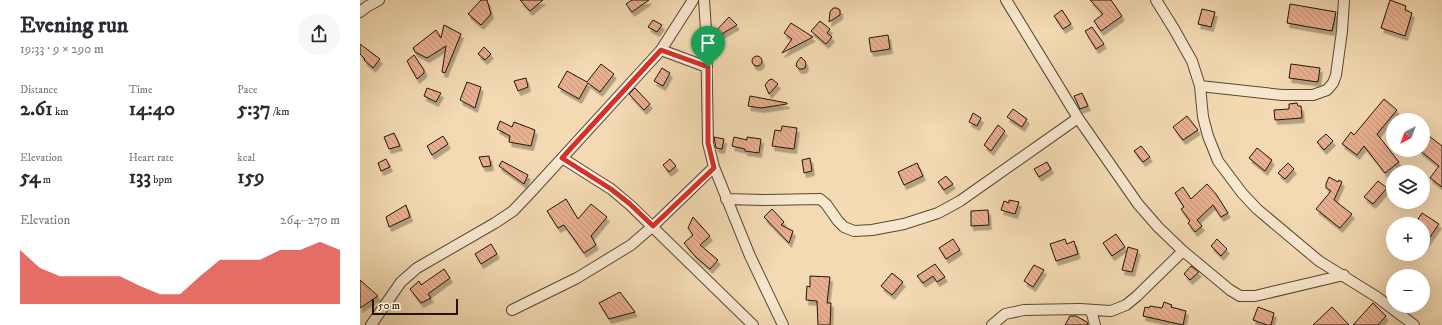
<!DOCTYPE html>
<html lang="en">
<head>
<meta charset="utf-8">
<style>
	:root { --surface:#fff; --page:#f7f7f7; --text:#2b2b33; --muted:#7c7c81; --accent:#d93025 }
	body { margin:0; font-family:"IM FELL DW Pica",serif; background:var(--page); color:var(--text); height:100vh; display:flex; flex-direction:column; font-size:15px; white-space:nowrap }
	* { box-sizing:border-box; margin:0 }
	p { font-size:13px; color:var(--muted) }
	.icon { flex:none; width:22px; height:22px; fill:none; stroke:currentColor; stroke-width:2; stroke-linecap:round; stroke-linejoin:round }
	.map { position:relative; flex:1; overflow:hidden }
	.drawer { display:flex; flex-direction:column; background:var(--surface); width:360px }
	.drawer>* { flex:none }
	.needle { width:26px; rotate:221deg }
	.fabs { position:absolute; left:1026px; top:113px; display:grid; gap:8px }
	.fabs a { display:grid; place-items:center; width:44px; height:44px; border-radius:50%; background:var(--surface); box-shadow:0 4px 16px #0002; font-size:20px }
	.scale { position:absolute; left:12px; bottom:10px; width:86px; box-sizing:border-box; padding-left:4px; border:2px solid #241407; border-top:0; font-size:11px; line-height:14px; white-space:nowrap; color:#241407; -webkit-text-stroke:3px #f7e7ce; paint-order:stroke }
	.pin { position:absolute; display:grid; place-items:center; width:34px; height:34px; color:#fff; margin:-41px -17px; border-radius:50% 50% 50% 0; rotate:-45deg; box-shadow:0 0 4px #0007 }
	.pin .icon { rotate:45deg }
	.round { display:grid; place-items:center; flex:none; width:42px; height:42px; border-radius:21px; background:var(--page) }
	.summary { display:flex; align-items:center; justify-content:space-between; height:68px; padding:0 20px }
	h1 { font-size:22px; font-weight:700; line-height:30px }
	.stats { display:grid; grid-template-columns:repeat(3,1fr); gap:6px; height:68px; padding:4px 20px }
	.stats div { display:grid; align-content:center }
	.stats b { font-size:20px; font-weight:700 }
	.stats small { font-size:11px; font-weight:400 }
	.stats p { font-size:11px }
	.chart { height:112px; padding:8px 20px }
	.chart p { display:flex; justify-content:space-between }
	.chart svg { width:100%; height:72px; margin-top:4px; fill:var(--accent); opacity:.7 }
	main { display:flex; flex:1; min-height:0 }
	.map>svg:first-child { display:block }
	.building { fill:url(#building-back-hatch); stroke:#241407; filter:url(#shadow) }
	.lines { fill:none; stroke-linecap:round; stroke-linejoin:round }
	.street-casing { stroke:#584632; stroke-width:12 }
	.street { stroke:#f7e7ce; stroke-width:10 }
	.route-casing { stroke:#fff; stroke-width:8 }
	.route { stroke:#d93025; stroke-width:5 }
</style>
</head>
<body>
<main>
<section class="drawer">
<div class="summary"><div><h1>Evening run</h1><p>19:33 · 9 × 290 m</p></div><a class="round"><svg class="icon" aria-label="share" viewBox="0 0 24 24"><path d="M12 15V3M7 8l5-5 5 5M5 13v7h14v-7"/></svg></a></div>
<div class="stats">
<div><p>Distance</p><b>2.61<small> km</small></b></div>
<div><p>Time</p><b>14:40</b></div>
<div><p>Pace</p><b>5:37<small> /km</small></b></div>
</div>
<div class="stats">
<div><p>Elevation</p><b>54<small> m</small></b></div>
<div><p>Heart rate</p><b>133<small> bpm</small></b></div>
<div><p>kcal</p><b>159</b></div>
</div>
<div class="chart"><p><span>Elevation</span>264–270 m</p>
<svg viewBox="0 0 160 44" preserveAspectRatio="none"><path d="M0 44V11L10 22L20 27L30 27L40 27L50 27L60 33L70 38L80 38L90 27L100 17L110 17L120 17L130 11L140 11L150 6L160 11V44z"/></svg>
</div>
</section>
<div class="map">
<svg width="1082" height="325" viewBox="0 0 1082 325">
	<defs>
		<pattern id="building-back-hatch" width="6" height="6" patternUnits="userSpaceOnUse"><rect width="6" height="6" fill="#e9b090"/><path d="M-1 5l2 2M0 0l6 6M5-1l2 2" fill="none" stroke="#c8967b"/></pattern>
		<filter id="shadow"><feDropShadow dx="2.5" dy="4.5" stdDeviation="0" flood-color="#0004"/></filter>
	</defs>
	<rect width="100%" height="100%" fill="#f3dab3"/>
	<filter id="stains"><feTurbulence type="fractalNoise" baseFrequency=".005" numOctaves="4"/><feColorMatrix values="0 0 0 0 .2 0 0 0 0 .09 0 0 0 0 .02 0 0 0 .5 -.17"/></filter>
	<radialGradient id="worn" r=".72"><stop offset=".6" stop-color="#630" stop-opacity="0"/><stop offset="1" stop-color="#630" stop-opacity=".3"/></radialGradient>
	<path class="building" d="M121,0H127L131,14L121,25L108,14Z
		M160,0H183L170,11Z
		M272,0H289L272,12L266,4Z
		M730,0H751L762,16L741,31L734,21L743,14Z
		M1030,0L1046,6L1045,10L1052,13L1045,36L1021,28Z
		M930,4L976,12L972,31L927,23Z
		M473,8H477L480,10V15L469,22L470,12Z
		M842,9L855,12L851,27L838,24Z
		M702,10L711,24L703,29L694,16Z
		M369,17L377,25L353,39V34Z
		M293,20L302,25L297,32L288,27Z
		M460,21L470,29L467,33L472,37L466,44L451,31Z
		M431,23L453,37L422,53L432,39L424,33Z
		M84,25L101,34L85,73L82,72L86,46L67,58L55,52L53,48L76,30L81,38Z
		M732,27L744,44L736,49L725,31Z
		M528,35L530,49L511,52L509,38Z
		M0,44L20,59L13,68L4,60L5,59L0,54Z
		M124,47L131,54L125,60L118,54Z
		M54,55L64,70V73L57,79L47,61Z
		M392 61a5 5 0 1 1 10 0a5 5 0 1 1-10 0Z
		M441,57L445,61L446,65L445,68L442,69H439L436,66L437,62Z
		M241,64L254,74L240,92L228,83L219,99L198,87L207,71L227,82Z
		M931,64L960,68L958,82L929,78Z
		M302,68L310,73L303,86L294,81Z
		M166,78L168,87L158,91L154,81Z
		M412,79L418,84L409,94L405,85L409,80Z
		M107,82L121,87L115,108L100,100Z
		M67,88L81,93L76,102L64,96Z
		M275,88L290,104L284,110L269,94Z
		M722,93L728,106L720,109L714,96Z
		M390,96L427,103V104L401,108L388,106Z
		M1024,99L1037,110L1017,134L1039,162L1025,173L1004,146L997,155L982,144L991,132L994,135Z
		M937,103L938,106H941L942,118L915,120L914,110L929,109V104Z
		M653,109L667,119L662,127L647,117Z
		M613,113L621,118L617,126L609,122Z
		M827,116L838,130L823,140L813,127Z
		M140,121L152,127L154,122L175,130L171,146L149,142L150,136L137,129Z
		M638,125L645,131L631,151L624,145Z
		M422,126L437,128L434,149L412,146L415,130L421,131Z
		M34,133L40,146L29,149L24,137Z
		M966,134L973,141L964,150L957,142Z
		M83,136L88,144L72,155L67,146Z
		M1069,136L1082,146V187L1070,178L1079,166L1059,150H1063V144Z
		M354,137L364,139L362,149L356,148Z
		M374,137L387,140V137L401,139L399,153L385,151V149L372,146Z
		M781,146L790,157L783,162L774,151Z
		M897,148L912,160L905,171L889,158Z
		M129,156L131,166L123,167L119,157Z
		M450,158L452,171L444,173L442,160Z
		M26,159L30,167L21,171L18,163Z
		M310,159L316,166L309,172L303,165Z
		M142,161L168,175L164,184L139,166Z
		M687,162L691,169L679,177L674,169Z
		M557,163L563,176L544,185L538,172Z
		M928,163L934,169L925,179L918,173Z
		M586,176L593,184L584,190L578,182Z
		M969,177L978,182L979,180L982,182L974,200L992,214L980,228L956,209L971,191L966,188V184Z
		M1018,181L1027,188L1013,204L1004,197Z
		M847,184L856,194L868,213L861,217L853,205L837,220L842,226L835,232L828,223L830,221L821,209L824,207L815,193L823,187L831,199Z
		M206,199L218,219L231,204L247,217L231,236L236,245L224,253L204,225L198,228L187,211Z
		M649,200L659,202L655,214L641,210L644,201L649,203Z
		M46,205L50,217L29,227L26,217Z
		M412,209L424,222L421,225L433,231L429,243L404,217Z
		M628,210L629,225L611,226V211Z
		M1062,213L1079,224L1063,247V224H1055Z
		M333,217L350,236L340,245L358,260L350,269L336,257L324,243L333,235L328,228Z
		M756,234L765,247L752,256L743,243Z
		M593,239L600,250L586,259L579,248Z
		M705,239L707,244L714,241L718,254L696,261L690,244Z
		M857,239L867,249L861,256L851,246Z
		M131,244L137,254L121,264L115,254Z
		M768,247L778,250L772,272L762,270Z
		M575,264L585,277L577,282L573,276L563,283L557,276Z
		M674,265L684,270L673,287L664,281Z
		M831,266L839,272L830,280L824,274Z
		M84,269L90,278L68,294L71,298L61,303L50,289L59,281L61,285Z
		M532,273L543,282L532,295L521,286Z
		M450,276L470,277L467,303H471L470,325H458L457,301L446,300L447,286L450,287Z
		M0,280L18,296L0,308Z
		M260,292L275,312L249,319L239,303Z
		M804,302L812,305L811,307L826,311L823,325L783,316L785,307L789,308L790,306L802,308Z
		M1013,303L1026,316L1018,325H993Z
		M898,307L914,313L911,325H907L893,320Z
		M972,307L989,325H953Z
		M710,316H716L727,322L728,325H705Z"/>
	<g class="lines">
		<g class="street-casing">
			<path id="street" d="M344,0L346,30L348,143L354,167L390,256L423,325
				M646,0L718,118L778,204L798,227L823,251L870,290L880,296H895L984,275
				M796,0L814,29L832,61L840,86L843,117L848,136L858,161L882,193L897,209L959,261L1017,297L1054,325
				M0,12L8,6L19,0
				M301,50L347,67
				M840,86L922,95H953L967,90L973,83L976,75L982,31L984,0
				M202,158L251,189L270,205L393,325
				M366,199L405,200L460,199L466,204L478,221L484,227L494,231L512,230L544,224L578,213L600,201L718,118
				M152,310L217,278L271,245L293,226L354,167
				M731,310L735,325
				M11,325L41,282L57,268L135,223L153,211L171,192L301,50L333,0
				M632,325L645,314L664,310L720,309L751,311L766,305L777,296L823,251"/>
		</g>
		<use href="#street" class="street"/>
	</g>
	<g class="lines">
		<g class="route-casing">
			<path id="route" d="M301,50L348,67V143L354,168L293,226L270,204L251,189L202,158Z"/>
		</g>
		<use href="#route" class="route"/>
	</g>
	<rect width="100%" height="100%" filter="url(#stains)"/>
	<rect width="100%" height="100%" fill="url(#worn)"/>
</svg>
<div class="fabs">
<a><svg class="needle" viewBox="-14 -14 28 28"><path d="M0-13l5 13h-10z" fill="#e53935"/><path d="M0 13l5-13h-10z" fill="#7c7c81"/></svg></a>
<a><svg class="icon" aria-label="layers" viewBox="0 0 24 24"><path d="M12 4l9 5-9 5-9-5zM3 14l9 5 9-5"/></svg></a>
<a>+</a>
<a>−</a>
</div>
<div class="scale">50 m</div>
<div class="pin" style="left:348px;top:67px;background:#1e9e55"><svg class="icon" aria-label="arrive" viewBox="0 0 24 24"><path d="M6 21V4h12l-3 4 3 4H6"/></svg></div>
</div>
</main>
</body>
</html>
